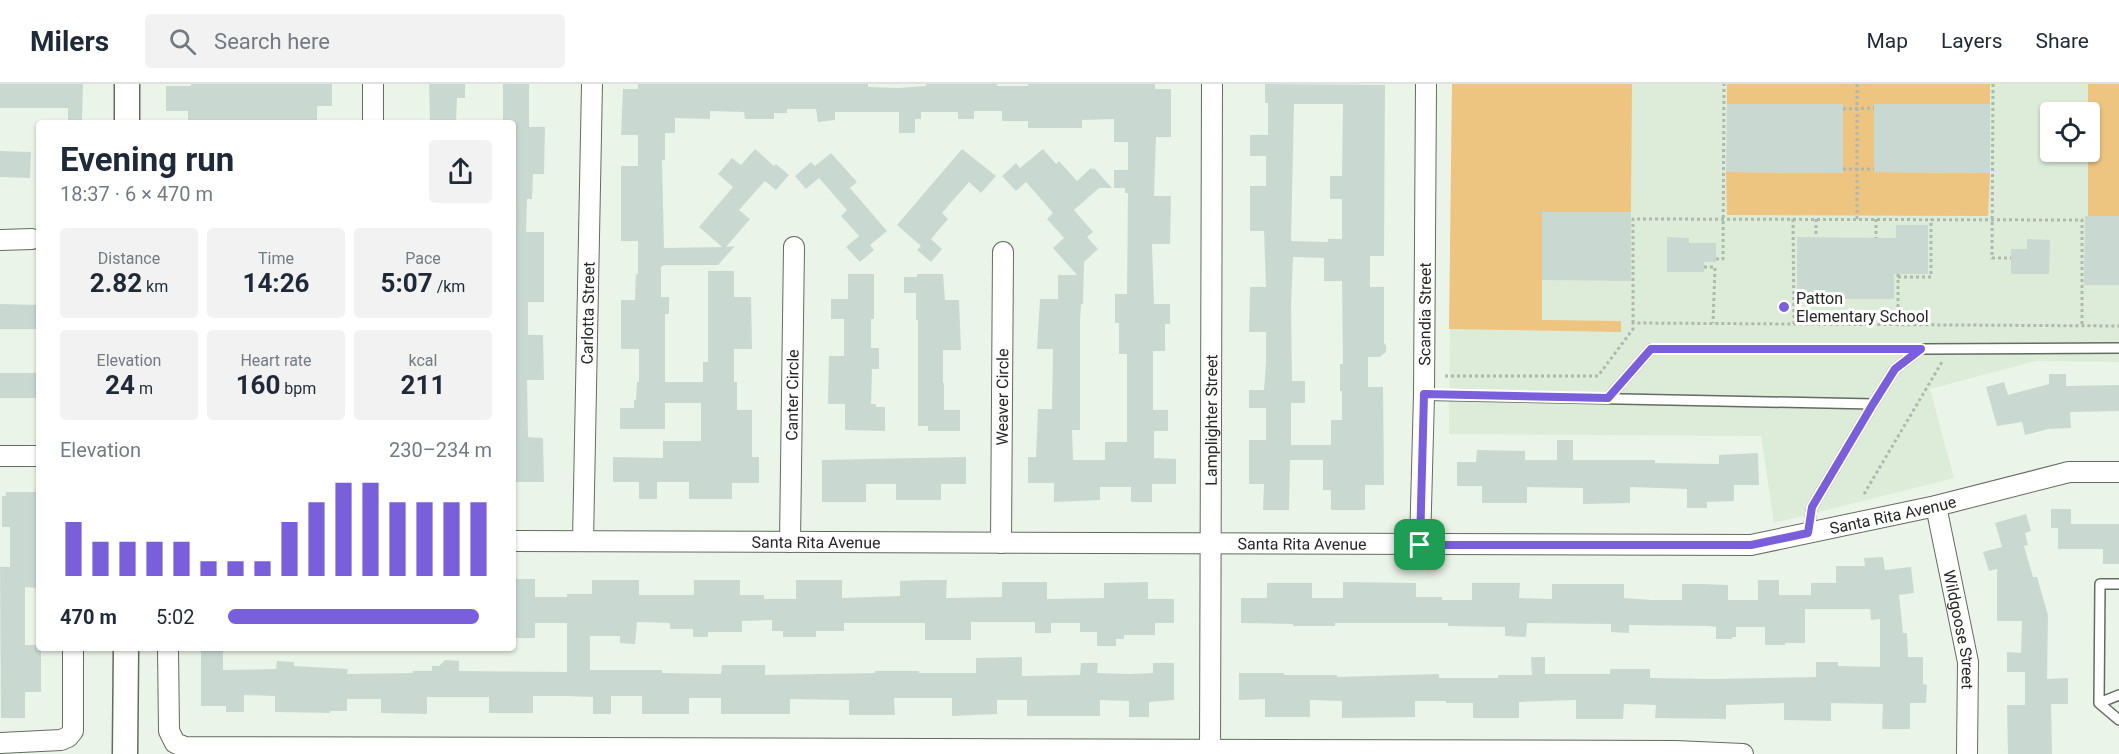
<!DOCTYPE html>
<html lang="en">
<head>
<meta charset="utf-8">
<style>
	:root { --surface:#fff; --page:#f2f2f3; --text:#1f2937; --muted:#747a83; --line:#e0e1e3; --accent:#7a5fda }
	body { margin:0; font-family:Roboto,sans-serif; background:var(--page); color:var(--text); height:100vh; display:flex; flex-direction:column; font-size:22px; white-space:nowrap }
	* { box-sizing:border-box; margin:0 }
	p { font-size:20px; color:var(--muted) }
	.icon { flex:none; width:33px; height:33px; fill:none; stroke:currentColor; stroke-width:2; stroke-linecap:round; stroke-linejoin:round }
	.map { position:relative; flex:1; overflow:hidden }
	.drawer { position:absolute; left:36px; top:36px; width:480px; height:531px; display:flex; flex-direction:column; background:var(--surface); border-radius:6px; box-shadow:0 2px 4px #0004 }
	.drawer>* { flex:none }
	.tools { position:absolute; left:2040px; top:18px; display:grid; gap:12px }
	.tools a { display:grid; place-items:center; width:60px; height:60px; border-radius:6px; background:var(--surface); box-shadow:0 2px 4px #0004; font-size:30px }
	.pin { position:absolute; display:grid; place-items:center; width:51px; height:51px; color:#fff; margin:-26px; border-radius:12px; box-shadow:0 3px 9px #0006 }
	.round { display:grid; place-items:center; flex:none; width:63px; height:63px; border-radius:6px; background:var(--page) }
	.headline { display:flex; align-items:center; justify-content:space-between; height:102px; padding:0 24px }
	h1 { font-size:33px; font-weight:700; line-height:45px }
	.stats { display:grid; grid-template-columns:repeat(3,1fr); gap:9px; height:102px; padding:6px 24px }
	.stats div { display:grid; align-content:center; border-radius:6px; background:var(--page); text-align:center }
	.stats b { font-size:26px; font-weight:700 }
	.stats small { font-size:16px; font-weight:400 }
	.stats p { font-size:16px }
	.chart { height:168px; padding:12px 24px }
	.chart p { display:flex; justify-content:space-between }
	.chart svg { width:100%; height:108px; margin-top:6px; stroke:var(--accent); stroke-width:6 }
	ul { padding:0 24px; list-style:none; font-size:20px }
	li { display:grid; grid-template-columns:96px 72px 1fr; align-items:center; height:45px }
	li i { height:15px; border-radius:8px; background:var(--accent) }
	header { display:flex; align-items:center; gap:36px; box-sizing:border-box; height:84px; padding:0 30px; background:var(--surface); border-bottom:2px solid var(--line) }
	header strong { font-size:28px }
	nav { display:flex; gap:33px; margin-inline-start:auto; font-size:21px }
	.search { width:420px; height:54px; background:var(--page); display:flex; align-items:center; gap:15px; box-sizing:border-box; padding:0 21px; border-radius:6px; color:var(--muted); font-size:22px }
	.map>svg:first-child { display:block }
	.built { fill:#ddecd9; fill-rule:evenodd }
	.green { fill:#eec481 }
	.building { fill:#c9d9d2; fill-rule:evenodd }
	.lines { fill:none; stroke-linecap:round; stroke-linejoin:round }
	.service-casing { stroke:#636c61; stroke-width:12 }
	.minor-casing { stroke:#636c61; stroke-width:22 }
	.tertiary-casing { stroke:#636c61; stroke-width:27 }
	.path { stroke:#b0b7ad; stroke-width:3; stroke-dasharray:3 3; stroke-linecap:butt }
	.service { stroke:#fff; stroke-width:9 }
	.minor { stroke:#fff; stroke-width:20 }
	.tertiary { stroke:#fff; stroke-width:24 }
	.route-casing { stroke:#fff; stroke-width:12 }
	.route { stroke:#7a5fda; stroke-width:8 }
	.poi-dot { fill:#7a5fda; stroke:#fff; stroke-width:2 }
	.labels { text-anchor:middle; stroke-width:6; stroke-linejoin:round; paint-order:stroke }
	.poi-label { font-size:16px; fill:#252924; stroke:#fff; text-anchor:start }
	.street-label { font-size:16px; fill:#252924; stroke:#fff }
</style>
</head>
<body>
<header>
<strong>Milers</strong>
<div class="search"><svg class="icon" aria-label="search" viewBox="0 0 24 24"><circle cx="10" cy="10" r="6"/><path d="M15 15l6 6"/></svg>Search here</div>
<nav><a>Map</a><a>Layers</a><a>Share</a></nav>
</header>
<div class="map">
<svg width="2119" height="670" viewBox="0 0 2119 670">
	<rect width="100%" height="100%" fill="#ebf4e8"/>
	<path class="built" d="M1452,0H2119V278L2036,277L1930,305L1954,394L1774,439L1761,352L1449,350ZM2050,28H2090V68H2050Z"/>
	<path class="green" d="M1452,0H1632L1631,128H1542V236L1621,237V248L1449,245Z
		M1727,0H1990V20H1874V88L1990,89L1988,132L1727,131L1726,88L1842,89L1843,20H1727Z
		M2088,0H2119V132H2088Z"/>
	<path class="building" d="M0,0H83L82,36H68V24H0Z
		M191,0H332V22H317V39H215V37H188V27H166V2H191Z
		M429,0H465V14H457L456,39H430Z
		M503,0H529V43H545L544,90H533L532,115H527L526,148H544V218H528V251H543L544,296H527L528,353L543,354L544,398H513V39H503Z
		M638,0H868V3L899,4L926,2V0H997V2H1028V0H1155V5H1171V53H1156L1154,112H1171L1170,160H1152L1154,220H1170V240H1165V267H1153V326H1168V347H1154V374L1176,375V400H1152V418H1131V403H1100V416L1054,418V399H1028V373H1036L1038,325H1052L1053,265H1037L1040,215H1058V191H1077L1053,164L1064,154L1047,135L1053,129L1026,98L1016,107L1002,92L1016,79L1020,84L1043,65L1056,80L1059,77L1077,97L1091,84L1093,86L1094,84L1112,104H1099L1074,126L1093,148L1087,153L1098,165L1084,178L1083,220H1081L1080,236V346H1072L1073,376H1105V358H1127V270H1119V239H1115V210H1127L1128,109H1125V104H1114V86H1128V58H1114V35L1082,36V44H1028V37H1002V27H974V35H958V28H921V35H915V49H899V28H835V36L818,38L816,25H787V29H774V35H745L744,28L710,27V35L675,34V49H665V76H662L664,164L722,163L699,143L733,103L718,90L732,74L741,81L755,65L774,82L776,80L789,91L776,106L765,97L739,126L750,135L726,163L735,162L718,181H664L661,183V213H669V230H665V298H703V278H708V187H734V213H751L752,265H734V298H737V326H752V373H759V399H732V415H689V398H657V415H639V398H613V373L663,374V357H701V319H665V345H620V324H634V316H636L637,298H639V265H621V216H635L636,190H638V157H621V82H638V51H621L623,5H638Z
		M1265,0L1385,1L1384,172H1370V203H1384V259L1386,262V268L1380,273H1368V303H1383L1384,401H1365V426H1331V406H1323V376H1290L1289,426H1263L1264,400H1249V356H1266V324H1249V306H1264L1266,278V248H1249L1250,203H1266L1264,147H1250V102H1266V72H1250V51H1268V19H1265ZM1294,20H1343L1342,92H1330V115H1342V155H1328V158L1291,157ZM1293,173L1324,174V197H1342L1343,280H1340V307H1342V336H1331V361H1291V319H1305V297H1292L1291,222Z
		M1727,20H1843V89L1726,88Z
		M1874,20H1990V89L1874,88Z
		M962,65L996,92L981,109L969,98L942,129L948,135L931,155L942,165L931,178L917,166L921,162L897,141Z
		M0,67L31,68L30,94L0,93Z
		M831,69L857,98L850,104L887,147L870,161L874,166L860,178L846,163L859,152L841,132L847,126L819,94L806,105L795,92L811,78L815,82Z
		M1542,128H1631V197L1542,196Z
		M2085,132H2119V201H2084Z
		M1896,141H1928V190H1894V215H1797V153L1896,154Z
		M1667,153L1689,154V159H1716V178H1704V188H1667Z
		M2027,155L2050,156L2049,190H2011V165H2027Z
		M848,190H874V235H871V264H879V285H872L871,320H876V323H885V347L845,346V320H828L829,272H844V235H831V215H848Z
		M917,190H943L945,216H959L961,266H943V299H944V326H960V347H928V342H918V236H916V209H904V193H917Z
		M0,220L39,221V245H0Z
		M0,289H39V314H0Z
		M2049,290H2066V302L2119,301V327L2070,328L2071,344L2048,345L2025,351L2022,338L1997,342L1986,303L2004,298L2008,311L2049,300Z
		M1557,356H1573V376H1655V379L1719,380V371L1758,369L1759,401H1734V417L1707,418V424H1687V405L1630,403V419L1583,420V404L1527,403V419H1482V402H1457V378H1476L1477,366L1525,367V376H1557Z
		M966,373V400H941V416H896V400H866V418H822V376Z
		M6,408H39V504L25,503V561H39V564H41V608H25V634H1L0,483H10V443H2V412H6Z
		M2051,425H2071V440H2119V480H2103V465H2058V444H2051Z
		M2026,430L2031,447L2025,449L2028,461L2024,462L2033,493H2037L2048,531L2047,595L2068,594V620H2051L2052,670H2008L2007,621H2025V588H2007V568L2021,569L2022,537H1997V485L1989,487L1983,468L2002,463L1995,439Z
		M1883,473L1885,486L1911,483L1914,509L1899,511L1903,549H1907L1908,573H1923V600L1927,601L1926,619H1910V645H1882L1883,620L1831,619V637L1784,636V619L1726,621V635L1655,634L1656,621L1624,620L1623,635H1576V616L1519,618V634H1473V619H1446V617H1415V633L1342,634V617L1310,616V633H1265V615L1239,616V589H1284V591H1337V593L1439,590V594H1498V591H1532L1531,573H1545V590H1610V585H1650V594L1713,595L1816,593V578H1838V582L1880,583V535L1871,536L1870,525H1805V559H1785V561H1765V543H1736V553H1732V555H1716V543L1709,542L1629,541V549L1611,548V540L1527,539L1526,553L1505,552V543L1448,542V539H1335V542H1293V540L1241,539V514H1267V499H1312V514H1343V498L1416,499V513H1442V516H1472V499H1520L1519,514L1552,515V500H1624V514L1651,516H1682V500H1702L1728,501V516H1758V496H1779V511H1811V499H1836V482H1865L1864,474Z
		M516,495H535V513H567V510H592V496H639V511H694V496H740V511H764V515H796V496H842V514L900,512V497L925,496H947L946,514L1002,513V498H1047V515L1104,514V499L1148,498V515H1174V539H1155V551H1124V555H1116V562H1097V548H1080V539H1051V549H1035V538H971V556H925V539H844V547H816V553H783V547H772V536L742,537V548H708V553H693V545H670V539L637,538L635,560L620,559V552H590V586H662V589L721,590L722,581H765V591L875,589V587H919V589H976V574L1022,573V592L1080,591L1081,579H1098L1097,589L1129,590L1153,589V579H1174V616L1149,618V633H1129V617L1100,616V632H1027V616H997V630L952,632V614H894L895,631H849V616L790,615V630H721V614H689V630H642V612H611V630H593V613L567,612H533V629H489V613H427V630L381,629V615H347V627H330V629L275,628V612L244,611V628H226V622H201V564H223V586L276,585L277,577L294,578V582L348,585L347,590L413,589V587H432V582H439L445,576L459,577V587L567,588V539H535V554H515Z"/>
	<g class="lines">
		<g class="service-casing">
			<path id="service" d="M1921,265L2119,264
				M1424,311L1873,320
				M1608,314L1651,265H1921L1895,285L1873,320L1812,423L1808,449
				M2119,500H2100L2099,619L2119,636
				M2099,619L2119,611"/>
		</g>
		<g class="minor-casing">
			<g id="minor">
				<path d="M373,39V0"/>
				<path d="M0,156L32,155"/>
				<path d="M0,372H39"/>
				<path id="s1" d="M1936,422L1968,578L1967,670"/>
				<path id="s2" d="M513,457L1751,461L1936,422L2069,388H2119"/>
				<path id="s3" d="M583,457L592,0"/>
				<path id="s4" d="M790,458L794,163"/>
				<path id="s5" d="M1001,459L1003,168"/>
				<path id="s6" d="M1420,461L1424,311L1426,0"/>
				<path d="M168,564L169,647L175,659L185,663L1675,667L1743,670"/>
				<path d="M0,659L61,656L68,653L73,647V564"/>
				<path id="s7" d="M1210,670L1212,0"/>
			</g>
		</g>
		<g class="tertiary-casing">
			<path id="tertiary" d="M127,0V39
				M125,670L126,564"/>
		</g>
		<path class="path" d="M1993,0L1992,174H2011
			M1843,25L1874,24
			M1843,85H1874
			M1793,135L1794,240
			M1816,135V153
			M1857,135V0
			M1876,135V154
			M1716,175H1723L1724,0
			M1704,183H1715L1713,239
			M1898,190V240
			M1898,193H1931V135
			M1633,239V135L2082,136V243
			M1445,292H1598L1633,245V239L2119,242
			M1864,410L1942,278"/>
		<use href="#service" class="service"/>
		<use href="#minor" class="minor"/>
		<use href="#tertiary" class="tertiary"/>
	</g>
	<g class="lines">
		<g class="route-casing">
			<path id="route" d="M1651,265H1921L1895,285L1873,320L1812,423L1808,449L1751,461H1420L1424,310L1608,314Z"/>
		</g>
		<use href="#route" class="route"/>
	</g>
	<circle class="poi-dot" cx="1784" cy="223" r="6"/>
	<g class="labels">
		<g class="poi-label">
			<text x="1796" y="220">Patton<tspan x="1796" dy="18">Elementary School</tspan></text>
		</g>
		<g class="street-label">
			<text dy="6" stroke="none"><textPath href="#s3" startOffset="228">Carlotta Street</textPath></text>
			<text dy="6" stroke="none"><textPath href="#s6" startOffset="231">Scandia Street</textPath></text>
			<text dy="6" stroke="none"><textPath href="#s4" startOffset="147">Canter Circle</textPath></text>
			<text dy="6" stroke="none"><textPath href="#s5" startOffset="146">Weaver Circle</textPath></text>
			<text dy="6" stroke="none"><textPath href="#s7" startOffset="334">Lamplighter Street</textPath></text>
			<text dy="6" stroke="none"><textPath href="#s2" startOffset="1383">Santa Rita Avenue</textPath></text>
			<text dy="6" stroke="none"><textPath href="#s2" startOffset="303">Santa Rita Avenue</textPath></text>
			<text dy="6" stroke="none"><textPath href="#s2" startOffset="789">Santa Rita Avenue</textPath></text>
			<text dy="6" stroke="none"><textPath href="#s1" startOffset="126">Wildgoose Street</textPath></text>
		</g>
	</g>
</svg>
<div class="tools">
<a><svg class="icon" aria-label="locate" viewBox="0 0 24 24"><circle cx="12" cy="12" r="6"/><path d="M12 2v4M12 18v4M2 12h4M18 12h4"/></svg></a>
</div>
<div class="pin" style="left:1420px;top:461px;background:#1e9e55"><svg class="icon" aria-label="arrive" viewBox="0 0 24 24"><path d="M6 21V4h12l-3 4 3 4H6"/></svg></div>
<section class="drawer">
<div class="headline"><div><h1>Evening run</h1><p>18:37 · 6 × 470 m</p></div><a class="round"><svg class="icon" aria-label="share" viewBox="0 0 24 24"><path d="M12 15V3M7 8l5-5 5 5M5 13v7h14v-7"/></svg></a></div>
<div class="stats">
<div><p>Distance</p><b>2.82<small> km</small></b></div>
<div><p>Time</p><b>14:26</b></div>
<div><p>Pace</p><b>5:07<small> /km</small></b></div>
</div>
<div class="stats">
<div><p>Elevation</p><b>24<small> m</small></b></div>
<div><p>Heart rate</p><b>160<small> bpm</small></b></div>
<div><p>kcal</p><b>211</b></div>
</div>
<div class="chart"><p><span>Elevation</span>230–234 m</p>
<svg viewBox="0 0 160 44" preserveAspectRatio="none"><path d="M5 44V22M15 44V30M25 44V30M35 44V30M45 44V30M55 44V38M65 44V38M75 44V38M85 44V22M95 44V14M105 44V6M115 44V6M125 44V14M135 44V14M145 44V14M155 44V14"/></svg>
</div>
<ul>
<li><b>470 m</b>5:02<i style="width:95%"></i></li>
</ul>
</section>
</div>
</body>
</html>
